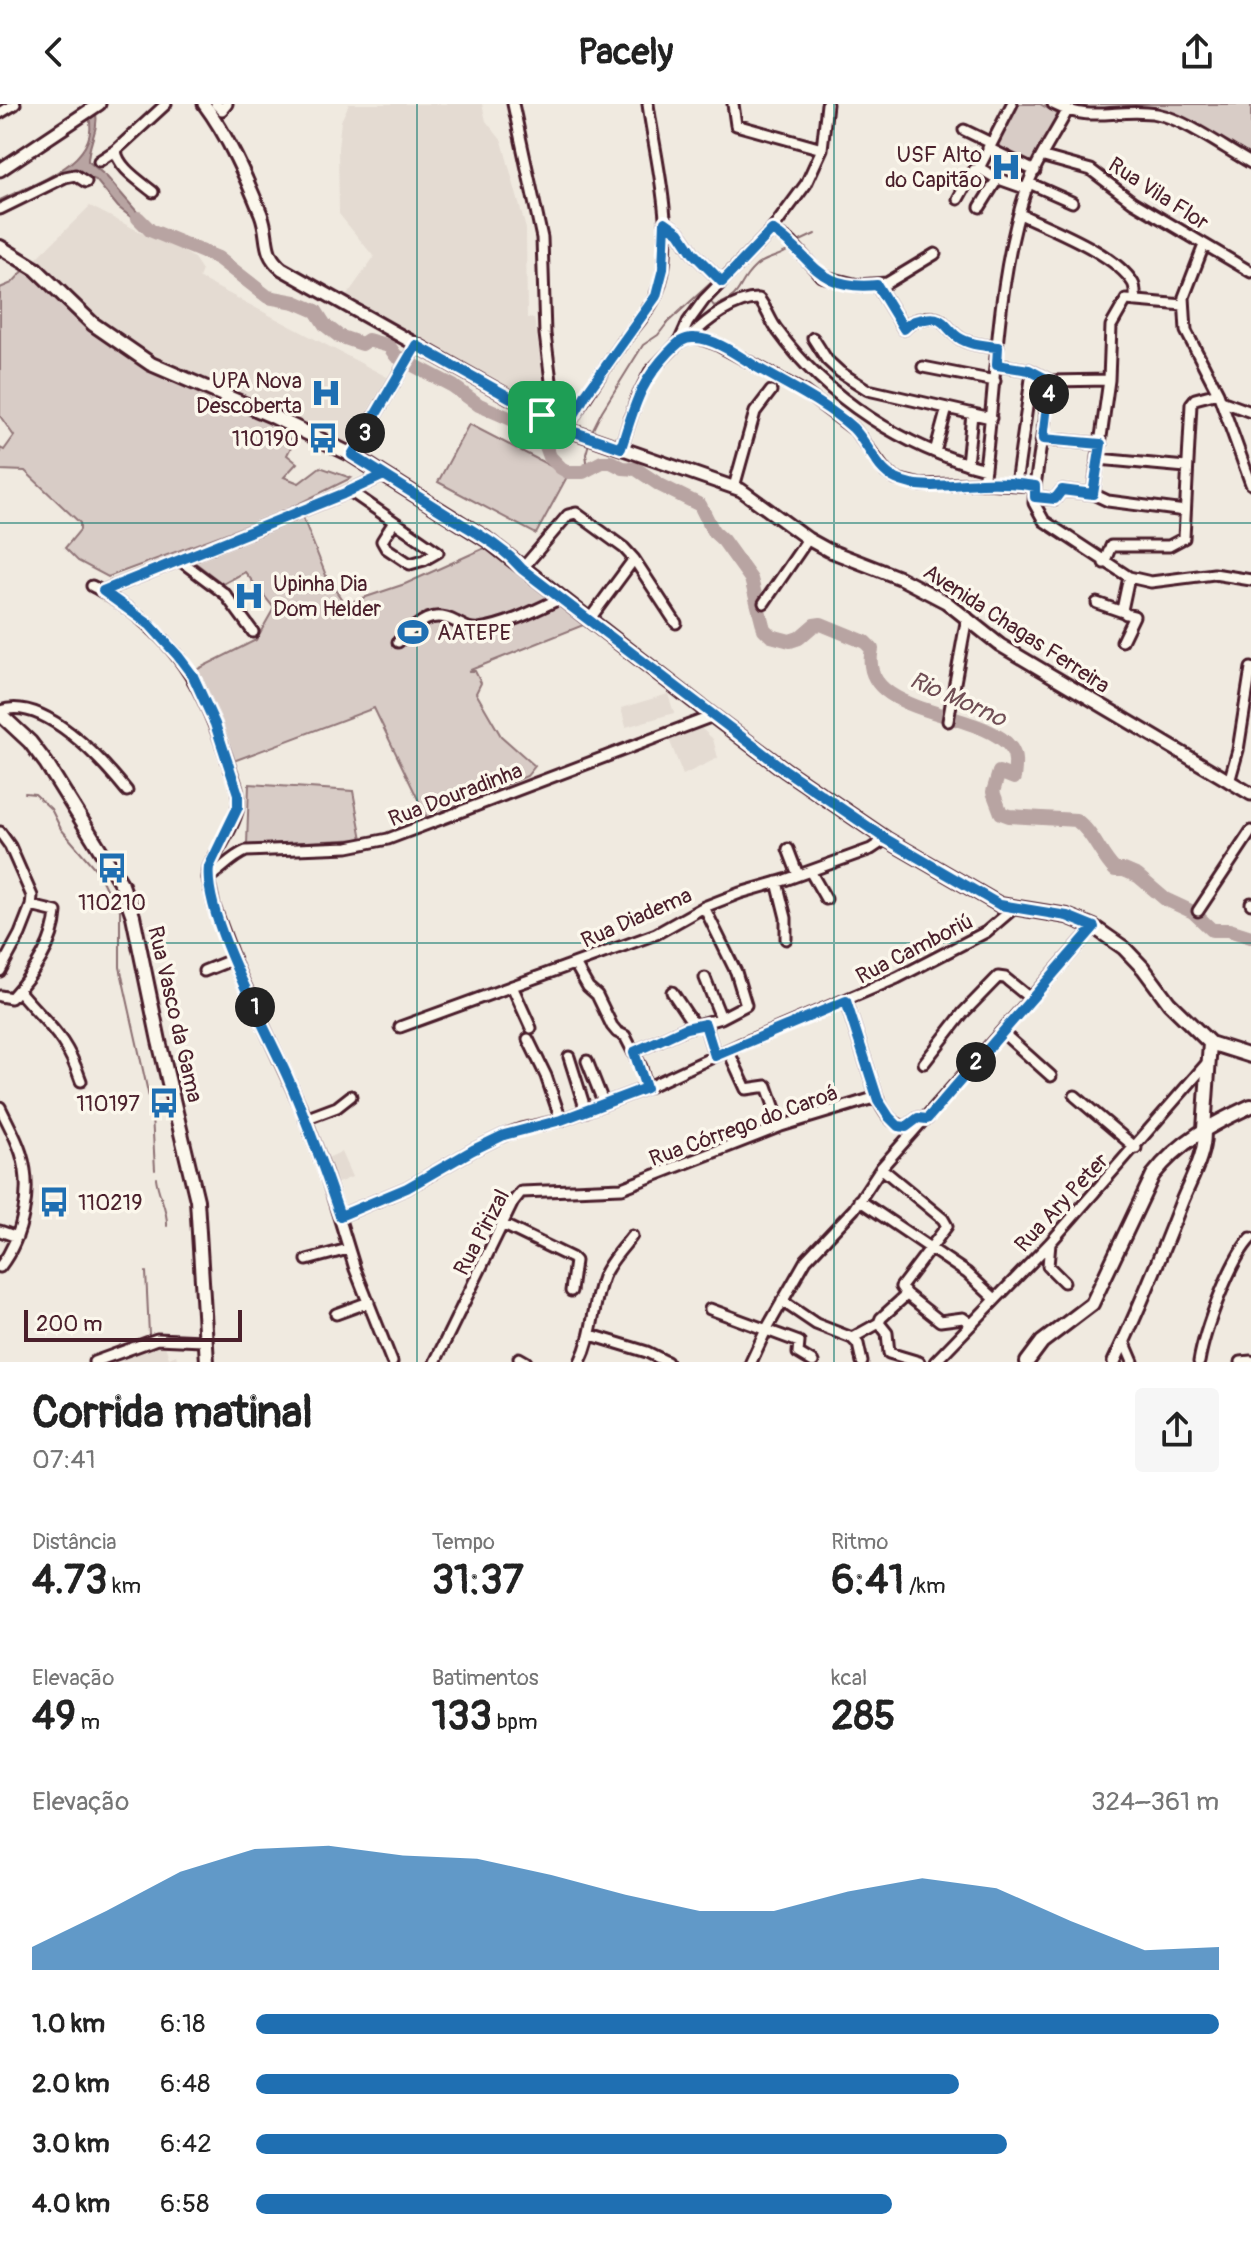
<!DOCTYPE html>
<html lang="pt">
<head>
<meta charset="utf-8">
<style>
	:root { --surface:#fff; --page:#f6f6f6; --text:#222; --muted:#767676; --accent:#1f6fb2 }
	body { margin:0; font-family:Pangolin,sans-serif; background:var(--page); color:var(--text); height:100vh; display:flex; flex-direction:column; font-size:30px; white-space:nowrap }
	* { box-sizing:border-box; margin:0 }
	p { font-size:26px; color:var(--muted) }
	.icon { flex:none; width:44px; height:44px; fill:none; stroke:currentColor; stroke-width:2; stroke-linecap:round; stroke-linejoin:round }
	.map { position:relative; height:1258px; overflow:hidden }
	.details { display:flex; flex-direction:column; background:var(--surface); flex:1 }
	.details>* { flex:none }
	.scale { position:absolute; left:24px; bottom:20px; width:218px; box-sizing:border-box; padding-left:8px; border:4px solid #4a1f2b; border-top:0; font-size:22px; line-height:28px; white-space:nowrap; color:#4a1f2b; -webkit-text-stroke:6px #fbf7ec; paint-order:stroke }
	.pin { position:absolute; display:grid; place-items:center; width:68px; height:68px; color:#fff; margin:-34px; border-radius:16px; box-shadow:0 4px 12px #0006 }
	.km { position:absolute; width:40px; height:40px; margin:-20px; border-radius:50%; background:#222; color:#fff; font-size:22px; line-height:40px; text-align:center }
	.round { display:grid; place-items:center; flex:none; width:84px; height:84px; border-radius:8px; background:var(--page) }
	.head { display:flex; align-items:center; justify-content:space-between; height:136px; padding:0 32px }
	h1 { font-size:44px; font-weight:700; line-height:60px }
	.figures { display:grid; grid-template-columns:repeat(3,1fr); gap:12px; height:136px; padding:8px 32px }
	.figures div { display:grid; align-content:center }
	.figures b { font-size:40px; font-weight:700 }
	.figures small { font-size:22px; font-weight:400 }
	.figures p { font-size:22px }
	.chart { height:224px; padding:16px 32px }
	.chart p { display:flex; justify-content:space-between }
	.chart svg { width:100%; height:144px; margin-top:8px; fill:var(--accent); opacity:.7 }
	ul { padding:0 32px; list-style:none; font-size:26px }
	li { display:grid; grid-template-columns:128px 96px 1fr; align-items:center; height:60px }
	li i { height:20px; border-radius:10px; background:var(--accent) }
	header { display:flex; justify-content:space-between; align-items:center; height:104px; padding:0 32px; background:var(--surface); font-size:36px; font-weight:700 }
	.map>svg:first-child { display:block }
	.built { fill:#e4dbd2 }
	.green { fill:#d8ccc6; stroke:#917678; stroke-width:2 }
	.water { fill:#b8a4a2; stroke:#8c6f72; stroke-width:2 }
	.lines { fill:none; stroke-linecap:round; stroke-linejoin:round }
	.stream { stroke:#8c6f72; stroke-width:2 }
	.river { stroke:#b8a4a2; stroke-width:14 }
	.minor-casing { stroke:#4a1f2b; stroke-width:15 }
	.tertiary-casing { stroke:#4a1f2b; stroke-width:17 }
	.secondary-casing { stroke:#4a1f2b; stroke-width:18 }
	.minor { stroke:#fbf7ec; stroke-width:9 }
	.tertiary { stroke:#fbf7ec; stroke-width:11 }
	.secondary { stroke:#fbf7ec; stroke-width:12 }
	.route-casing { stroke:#fff; stroke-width:16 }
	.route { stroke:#1f6fb2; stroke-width:10 }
	.grid { fill:none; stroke:#0f766e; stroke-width:2; stroke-opacity:0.55 }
	.labels { text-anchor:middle; stroke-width:7; stroke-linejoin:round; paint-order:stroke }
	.poi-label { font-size:22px; fill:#4a1f2b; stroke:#fbf7ec; text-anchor:end }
	.street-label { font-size:22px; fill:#4a1f2b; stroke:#fbf7ec }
	.water-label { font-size:24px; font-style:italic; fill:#704e55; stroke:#fbf7ec }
</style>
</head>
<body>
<header><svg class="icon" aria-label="back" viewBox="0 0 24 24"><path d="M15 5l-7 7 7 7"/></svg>Pacely<svg class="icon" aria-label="share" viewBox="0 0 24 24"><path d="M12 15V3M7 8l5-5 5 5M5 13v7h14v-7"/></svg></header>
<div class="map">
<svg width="1251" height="1258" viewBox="0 0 1251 1258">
	<rect width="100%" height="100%" fill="#f0eae0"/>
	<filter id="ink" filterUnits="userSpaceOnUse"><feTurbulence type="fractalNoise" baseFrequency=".0125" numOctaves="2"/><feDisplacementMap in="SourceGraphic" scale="16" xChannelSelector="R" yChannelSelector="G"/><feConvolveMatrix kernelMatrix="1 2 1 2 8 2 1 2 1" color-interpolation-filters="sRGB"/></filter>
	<g filter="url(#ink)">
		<path class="built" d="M349,0H482L486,17L502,37L526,125L527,214H534L545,286L543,297L533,300L345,194L374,153L339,110L338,44L341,17Z
			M90,102L148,132L149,130L167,137L194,154L202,166L199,174L389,274L350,336L343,340L177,266L111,226L37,154Z
			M668,590L674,609L626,623L621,604Z
			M701,624L713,635L718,654L683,671L669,635Z
			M341,1048L352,1073L333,1081L323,1056Z
			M164,1238L169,1254L176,1251L178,1258H113Z"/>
		<path class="green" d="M1015,0H1040L1059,11L1033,60L994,41Z
			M1055,0H1251V53L1159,7L1109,12Z
			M27,163L87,221L296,328L289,338L292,341L287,351L297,359L284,373L299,379L320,363L351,374L278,410L108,473L78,457L65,444L80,426V419L25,367L0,366V344L4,346L14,332L0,312V184L12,179Z
			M469,320L568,371L536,430L438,378Z
			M302,411L327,474L345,500L405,480L489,442L586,520L468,567H475L481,579L476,589L501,632L535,662L527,672L427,714L374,604L231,658L194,567L256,536L274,504L245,468L223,480L193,457Z
			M249,680L353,687L362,735L247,741Z"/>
		<path class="water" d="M96,9C99,26 88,40 88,57L107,73L151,124L150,128L118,103L96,76L78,68L0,102V96C33,79 101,60 89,12Z"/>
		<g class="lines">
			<path class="stream" d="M798,138L815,130
				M739,151L776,114
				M721,169L732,158
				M711,198L714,202C745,192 735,181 755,163C765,153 779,154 790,145
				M592,327L602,307L643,241L658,231L668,218L713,177
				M588,365L586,350L589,339
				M25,689L35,690L51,705L61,725L98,768L107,787
				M113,794L120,806V863L151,1002
				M152,1011L155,1066
				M156,1074C158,1091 168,1105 167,1122
				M146,1168L149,1230"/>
			<path class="river" d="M138,114L150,126L218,154L268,193L295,198L316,207L325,221L339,232L362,240L368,236L389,242L396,252L453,282L479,301L525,321L543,334L550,353L561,364L568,368H583L602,358H611L623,364L636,365L660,381L700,401L713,427L723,436L751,475L764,525L771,532L790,537L799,534L814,521L821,520L865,538L872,545C856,614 982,604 1011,644C1017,652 1015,664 1014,674L999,668L993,688L1001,709L1009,712L1076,716C1093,728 1100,751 1115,766H1124L1138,772L1165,795L1193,808L1212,826H1229L1251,833"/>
			<g class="minor-casing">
				<path id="minor" d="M216,0L222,6L227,0
					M513,0L542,134L545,230L551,277L548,297L542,311
					M733,0L736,21L822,45
					M1012,0L979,64L996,74L1027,85
					M1053,0C1093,20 1118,3 1157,10C1186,16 1224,44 1251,59
					M0,9L15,0
					M964,26L991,39
					M988,44L1035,67
					M116,46C117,63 140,77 153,88
					M1044,53L1091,66L1133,98L1251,168
					M99,57L116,46L166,0
					M1029,79L1072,98
					M958,95L974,66H980
					M980,103L998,74
					M0,105L65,73L75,71L86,78
					M1020,110C1051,125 1115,149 1133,179C1136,184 1135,191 1135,197
					M665,118L679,128L693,149L722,178
					M772,126L791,138L821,172L858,181L887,179L935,150
					M1204,141L1184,193L1186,227L1218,289L1251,380
					M877,181L904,225C912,217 915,216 925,214C946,211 945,226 961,235C972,241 986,242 998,243
					M690,233C706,217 735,194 759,195C767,205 770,217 778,227C827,295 905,344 985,365
					M813,234L827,256L840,268L868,286L991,314
					M679,238L690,233L699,234L716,240L803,287L855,326L886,368L896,375L921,381L983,379L1035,382L1034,399L1044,417L1129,473L1151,478L1214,470L1251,476
					M997,261L1029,266L1050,277L1109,276
					M923,263L995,277
					M1221,297L1251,308
					M566,325C584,295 603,266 623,238C634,223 647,210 655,193C680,140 655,56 648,0
					M1043,335L1101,340
					M621,344L637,294L650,268L679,238L688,218L704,196L772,126L806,80L822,45L827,0
					M935,348L947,304
					M352,351L416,241
					M1098,355L1186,363
					M967,360L972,310
					M983,379C997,281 995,177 1027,83C1036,57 1054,32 1067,7
					M1016,380L1032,268
					M1035,382L1050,277
					M734,383L755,308L771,287
					M350,387L438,448L424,456L410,460L386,444L382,437L394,418
					M1093,390L1109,276L1111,222L1126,196L1183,201
					M1035,393L1055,395L1062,386L1093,390L1108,397L1185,407
					M181,457L225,490L253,528
					M1104,459L1111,442H1169L1184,434L1191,300L1195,295L1218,289
					M522,465L568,411L576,409L624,444L634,455L676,519
					M92,482C105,488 116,497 128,505C184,546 205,591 227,655C231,670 241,687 238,703C234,723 218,745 209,763L208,774L214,802L237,864L303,1008L325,1067L355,1165L392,1258
					M103,487L343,390L384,371
					M764,499L808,435
					M1097,499L1123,508
					M589,516L634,455
					M1122,537L1134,512L1126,510L1122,506L1129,473
					M398,538C416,521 430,504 456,518C464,522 469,526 479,525C507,521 536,506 561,494
					M0,607C44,591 102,656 127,687
					M948,617L967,513
					M1229,678L1238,646L1251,564
					M0,728L10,742L32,792L31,802L20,830L0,867
					M788,745L798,771
					M810,767L826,795
					M208,774C221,766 231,753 246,747L348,743L388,735L713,612
					M777,778L786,814V835
					M1251,800V799
					M1198,807L1251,727
					M575,860L588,883L597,891L612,922L617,928L625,932L641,963L646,984
					M204,867L234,855
					M705,874L721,914
					M512,882L531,924
					M18,886C48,922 65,930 81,977
					M672,888L694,921
					M0,892L11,894C33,870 54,841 56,808L31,802
					M846,897L877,993
					M705,920L715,952
					M400,923L656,830L704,803L740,789L785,776L871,745L886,735
					M1002,928L1051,972
					M528,935L546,972L561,1016
					M728,946L746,985L767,982L781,1022
					M634,948L686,924L721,914L746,901L736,868L704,803
					M569,953L586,1007
					M587,957L604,1000
					M924,959L963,909L998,873L1005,874L1031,895
					M1075,992L1136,1044
					M0,1003C7,1018 16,1033 21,1049C33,1086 23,1133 0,1163
					M305,1015L337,1003L351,992
					M859,1096L967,1169L995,1195
					M340,1112L407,1084L473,1046L504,1031L521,1025L561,1016L646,984L739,941L897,874L986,828L1014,804
					M502,1120L572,1154L575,1157L571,1187
					M0,1127L17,1133
					M1050,1139L1048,1162L1064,1178
					M307,1156L348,1145
					M906,1190L940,1217L963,1214L971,1220
					M782,1197L816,1220L852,1234
					M710,1205L799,1238L798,1249L813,1258
					M336,1210L369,1198
					M879,1219L887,1229L889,1249L919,1258
					M591,1231L647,1248L667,1258
					M852,1234L879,1219L881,1214L903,1194L906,1190L901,1183L947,1122L943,1115L881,1064
					M852,1234L858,1240L862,1258
					M1124,1237L1133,1258
					M519,1254L526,1258
					M94,1258L157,1235L203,1237
					M435,1258L513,1098L521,1088L622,1084L781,1022L877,993C883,1006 891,1021 906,1023L918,1014L927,1015
					M580,1258C594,1230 592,1202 603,1173C609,1158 622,1145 632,1132
					M751,1258L766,1226L806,1156L854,1105L881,1064L1094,823
					M935,1258L1050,1139L1208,958
					M1199,1258C1204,1227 1230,1156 1251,1134
					M1241,1258L1251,1257"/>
			</g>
			<g class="tertiary-casing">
				<path id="tertiary" d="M204,0C228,32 246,73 261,110C270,133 261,148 282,165L566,325L741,386L808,435L828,446L900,474L946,498L1000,541L1251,690
					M0,66L99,0
					M1114,1258C1139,1205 1161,1151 1182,1097C1191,1075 1207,1048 1204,1025"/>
			</g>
			<g class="secondary-casing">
				<path id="secondary" d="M0,143L36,165L93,220L151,260L272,312L352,351L486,435L713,612L785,666L886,735L1000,801L1067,812L1094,823L1124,844L1143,864L1169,899L1210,939L1251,952
					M0,610L30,638L46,659L122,781L133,812L159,937L197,1096L207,1258
					M1204,1025L1210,939
					M1027,1258L1042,1238L1092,1200L1153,1071C1180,1037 1212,1020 1251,1002"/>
			</g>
			<use href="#minor" class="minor"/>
			<use href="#tertiary" class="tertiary"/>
			<use href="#secondary" class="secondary"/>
		</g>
	</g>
	<g class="lines" filter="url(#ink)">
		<g class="route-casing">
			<path id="route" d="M542,311L416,241L352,351L384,371L343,390L103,487L150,521L178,552L193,572L215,620L238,690V703L209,763C203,812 267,926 288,974C308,1019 324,1065 340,1112L407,1084L473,1046L504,1031L561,1016L646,984L634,948L686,924L705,920L715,952L846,897L878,996L889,1013L898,1022L906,1023L918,1014L927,1015L1094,823L1067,812L1000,801L886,735L785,666L522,465C503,443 477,429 452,414C419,393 386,372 352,351L413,247L416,241L566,325L621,344C635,302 638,281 669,248C677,240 683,233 695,234C718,235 741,254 760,265C793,284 825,299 853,324C868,339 876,366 896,375C921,387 954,380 981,379C999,378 1017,379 1035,382V393L1055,395L1062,386L1093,390L1101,340L1043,335L1050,277L1029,266L997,261L998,243C986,242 972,241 961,235C945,226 946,211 925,215C915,216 912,217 904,225L877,181C814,187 815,153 772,126L722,178L693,149L679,128L665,118L663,165L656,192L586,290L566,325L542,311"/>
		</g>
		<use href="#route" class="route"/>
	</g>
	<path class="grid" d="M417,0V1258M834,0V1258M0,419H1251M0,839H1251"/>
	<defs>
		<g id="hospital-bare" transform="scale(2.4)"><path d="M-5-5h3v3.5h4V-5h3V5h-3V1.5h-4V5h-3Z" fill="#1f6fb2" stroke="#fbf7ec" stroke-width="2.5" paint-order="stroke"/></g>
		<g id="bus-bare" transform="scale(2.4)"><path d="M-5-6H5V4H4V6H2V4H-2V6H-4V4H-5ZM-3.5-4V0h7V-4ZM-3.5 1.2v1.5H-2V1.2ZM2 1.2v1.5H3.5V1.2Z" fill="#1f6fb2" stroke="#fbf7ec" stroke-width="2.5" paint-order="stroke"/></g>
		<g id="stadium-bare" transform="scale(2.4)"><path d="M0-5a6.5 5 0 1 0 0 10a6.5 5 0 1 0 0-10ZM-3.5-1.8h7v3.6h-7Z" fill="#1f6fb2" stroke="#fbf7ec" stroke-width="2.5" paint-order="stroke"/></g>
	</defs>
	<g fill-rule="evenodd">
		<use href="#hospital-bare" x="1006" y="63"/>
		<use href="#hospital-bare" x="326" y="289"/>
		<use href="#bus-bare" x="323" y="334"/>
		<use href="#hospital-bare" x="249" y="492"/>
		<use href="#stadium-bare" x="413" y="528"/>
		<use href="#bus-bare" x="112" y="764"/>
		<use href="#bus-bare" x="164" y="999"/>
		<use href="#bus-bare" x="54" y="1098"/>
	</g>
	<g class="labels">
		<g class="poi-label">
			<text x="982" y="58">USF Alto<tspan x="982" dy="25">do Capitão</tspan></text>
			<text x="302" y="284">UPA Nova<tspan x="302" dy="25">Descoberta</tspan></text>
			<text x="299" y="342">110190</text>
			<text x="273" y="487" text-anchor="start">Upinha Dia<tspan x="273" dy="25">Dom Helder</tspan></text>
			<text x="437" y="536" text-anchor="start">AATEPE</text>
			<text x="112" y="806" text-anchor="middle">110210</text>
			<text x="140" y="1007">110197</text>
			<text x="78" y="1106" text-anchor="start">110219</text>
		</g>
		<g class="street-label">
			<text transform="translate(1159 89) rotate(33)" y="8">Rua Vila Flor</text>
			<text transform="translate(1017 524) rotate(33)" y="8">Avenida Chagas Ferreira</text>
			<text transform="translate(455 690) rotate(-21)" y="8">Rua Douradinha</text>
			<text transform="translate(636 813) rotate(-24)" y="8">Rua Diadema</text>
			<text transform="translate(914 844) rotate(-27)" y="8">Rua Camboriú</text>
			<text transform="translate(176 910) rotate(77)" y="8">Rua Vasco da Gama</text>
			<text transform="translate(743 1021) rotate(-20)" y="8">Rua Córrego do Caroá</text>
			<text transform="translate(1061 1098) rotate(-47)" y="8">Rua Ary Peter</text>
			<text transform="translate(481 1128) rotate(-62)" y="8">Rua Pirizal</text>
		</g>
		<g class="water-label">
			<text transform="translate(958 595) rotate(24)" y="8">Rio Morno</text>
		</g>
	</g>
</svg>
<div class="scale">200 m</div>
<div class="pin" style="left:542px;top:311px;background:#1e9e55"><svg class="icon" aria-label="arrive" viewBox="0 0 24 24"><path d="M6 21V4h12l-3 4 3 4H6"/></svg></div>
<b class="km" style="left:255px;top:903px">1</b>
<b class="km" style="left:976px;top:958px">2</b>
<b class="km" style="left:365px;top:329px">3</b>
<b class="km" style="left:1049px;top:290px">4</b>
</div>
<section class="details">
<div class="head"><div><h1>Corrida matinal</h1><p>07:41</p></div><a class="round"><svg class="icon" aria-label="share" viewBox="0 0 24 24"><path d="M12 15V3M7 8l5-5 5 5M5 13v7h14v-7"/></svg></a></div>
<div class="figures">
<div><p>Distância</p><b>4.73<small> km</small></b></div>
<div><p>Tempo</p><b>31:37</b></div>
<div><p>Ritmo</p><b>6:41<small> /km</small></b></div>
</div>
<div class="figures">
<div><p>Elevação</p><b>49<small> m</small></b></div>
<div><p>Batimentos</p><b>133<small> bpm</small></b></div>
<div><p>kcal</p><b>285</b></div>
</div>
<div class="chart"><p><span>Elevação</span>324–361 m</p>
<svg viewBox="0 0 160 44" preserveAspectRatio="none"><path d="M0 44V37L10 26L20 14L30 7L40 6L50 9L60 10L70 15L80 21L90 26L100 26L110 20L120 16L130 19L140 29L150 38L160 37V44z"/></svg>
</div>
<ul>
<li><b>1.0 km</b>6:18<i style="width:100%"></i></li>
<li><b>2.0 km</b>6:48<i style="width:73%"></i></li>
<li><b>3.0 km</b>6:42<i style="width:78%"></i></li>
<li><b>4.0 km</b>6:58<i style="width:66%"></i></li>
</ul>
</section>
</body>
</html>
